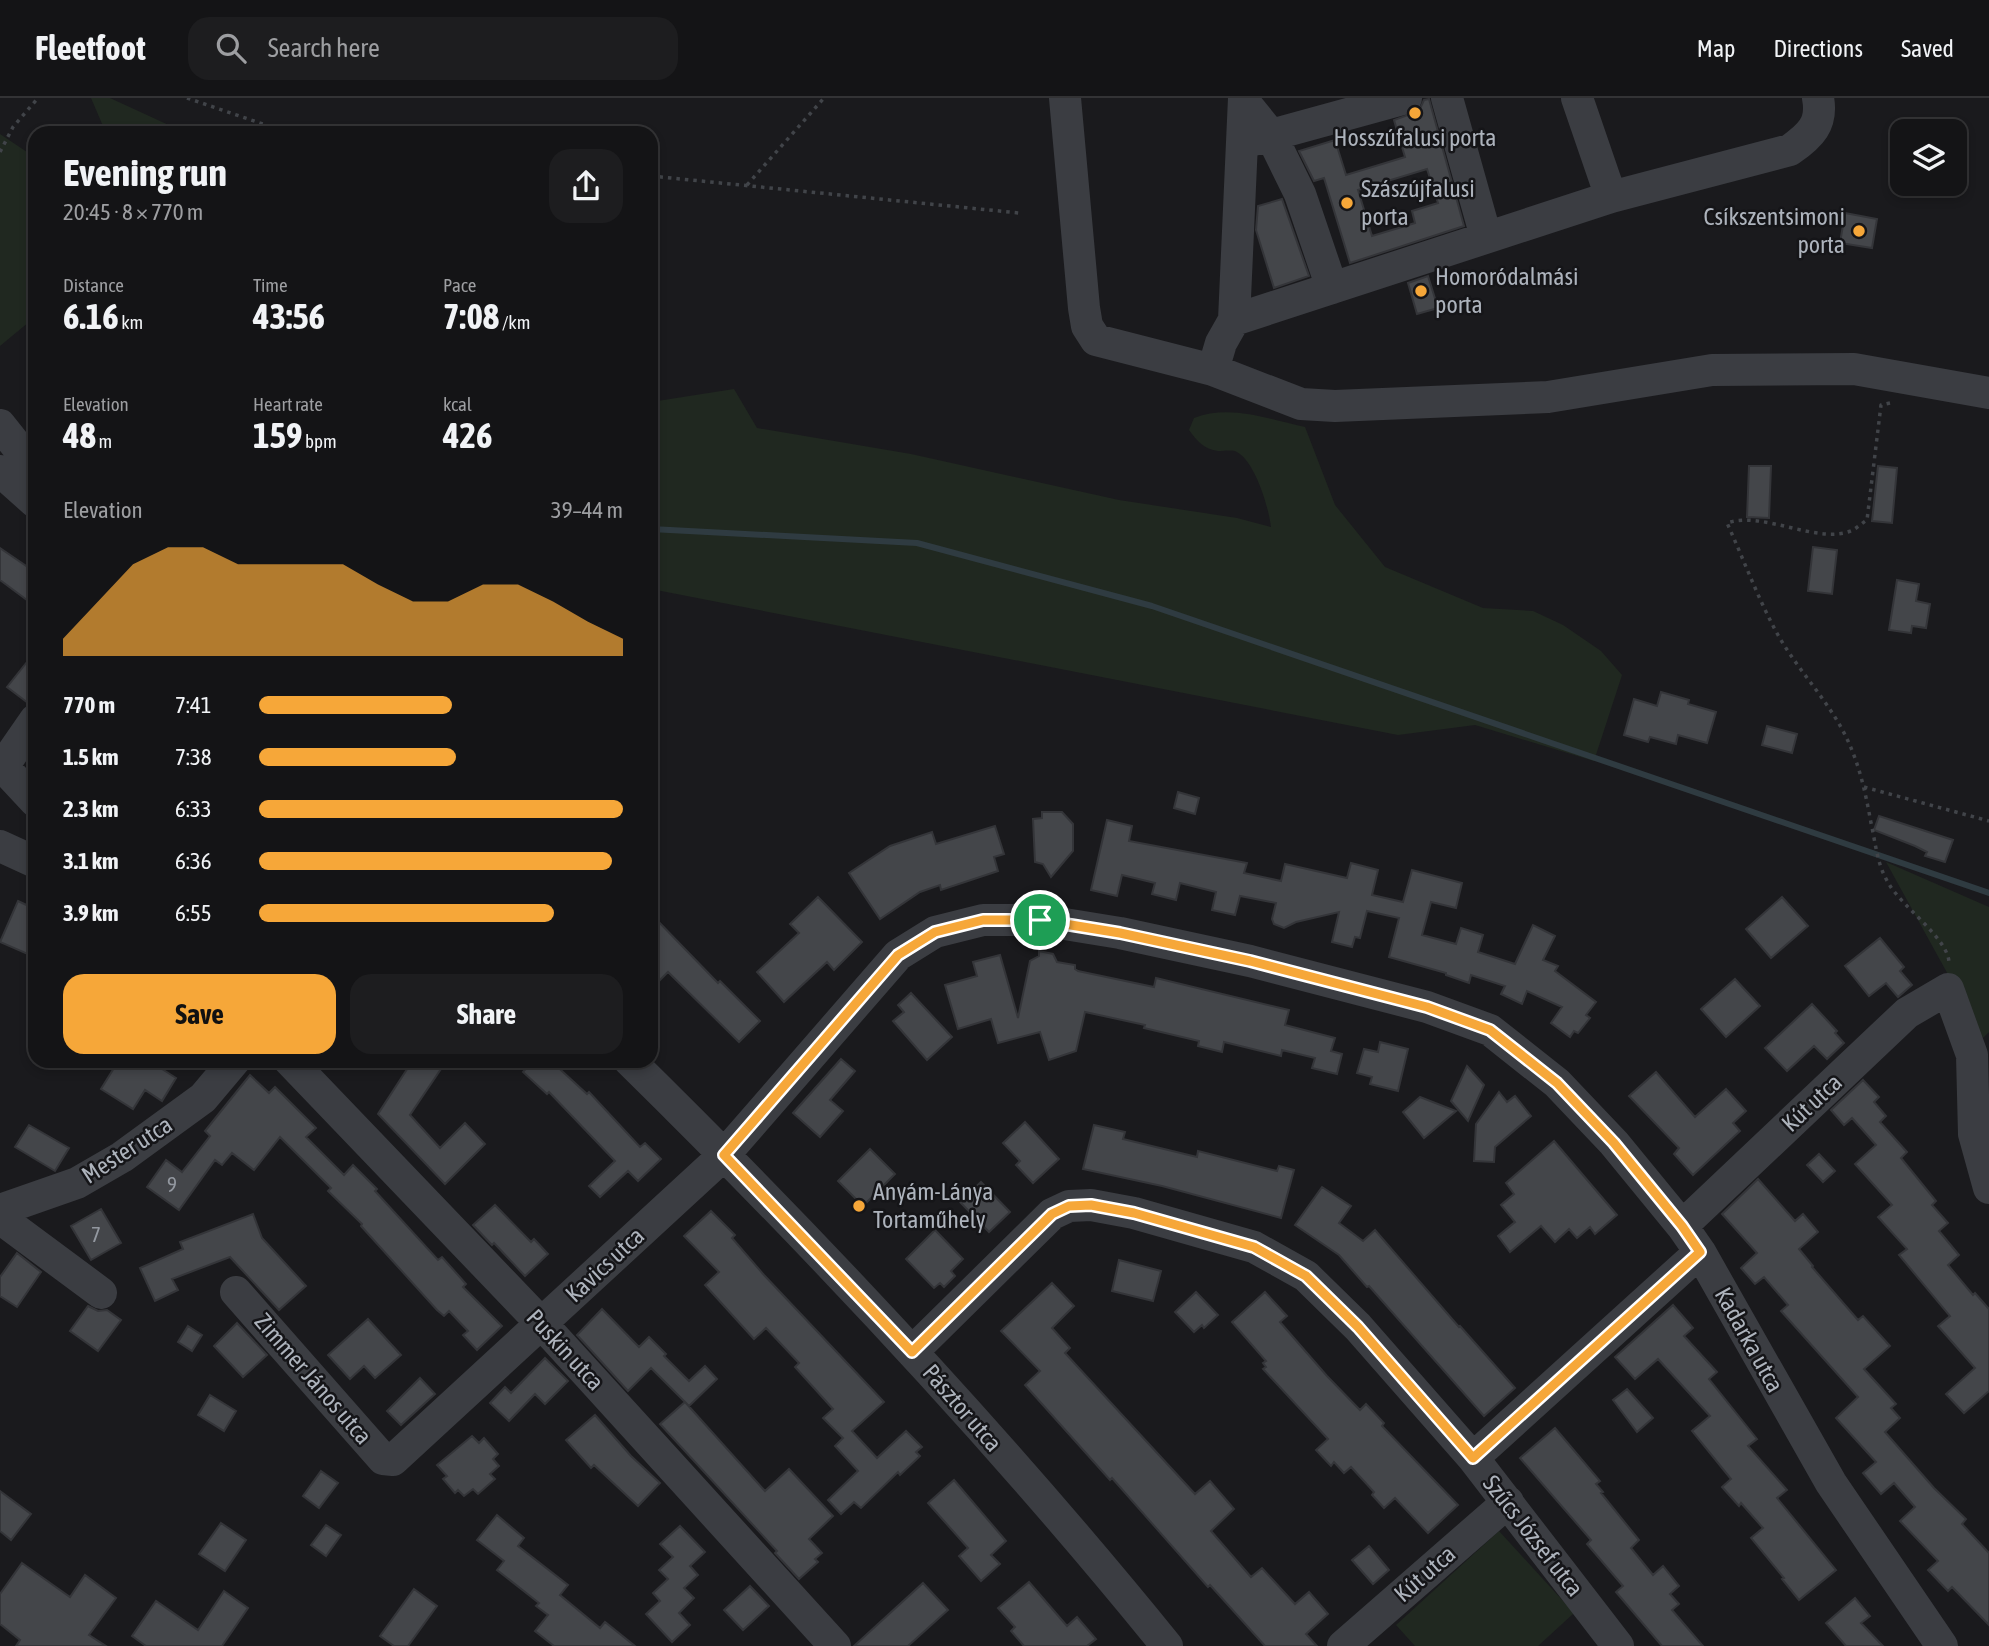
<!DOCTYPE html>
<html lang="en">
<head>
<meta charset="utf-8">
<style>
	:root { --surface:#141416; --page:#1d1d1f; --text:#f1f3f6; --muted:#9d9ea1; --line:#333335; --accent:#f6a739 }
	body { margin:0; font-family:"Asap Condensed",sans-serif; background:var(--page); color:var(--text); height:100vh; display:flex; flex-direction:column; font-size:26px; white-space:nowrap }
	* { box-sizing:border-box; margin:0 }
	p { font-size:23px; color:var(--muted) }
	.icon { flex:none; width:38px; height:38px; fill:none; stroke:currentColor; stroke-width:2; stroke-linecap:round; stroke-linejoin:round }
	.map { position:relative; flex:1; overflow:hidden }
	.drawer { position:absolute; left:28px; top:28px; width:630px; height:942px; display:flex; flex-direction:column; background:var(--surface); border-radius:21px; box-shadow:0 4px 10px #0003,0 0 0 2px var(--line) }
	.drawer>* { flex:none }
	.buttons { position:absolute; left:1890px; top:21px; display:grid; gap:14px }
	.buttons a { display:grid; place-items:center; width:77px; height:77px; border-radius:14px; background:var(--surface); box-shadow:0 4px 10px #0003,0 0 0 2px var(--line); font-size:35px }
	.pin { position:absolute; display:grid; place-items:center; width:60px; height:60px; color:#fff; margin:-30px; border:4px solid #fff; border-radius:50%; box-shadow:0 2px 7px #0007 }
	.round { display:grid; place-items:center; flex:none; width:74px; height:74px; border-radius:21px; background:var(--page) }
	.headline { display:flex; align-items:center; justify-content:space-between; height:119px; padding:0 35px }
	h1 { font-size:38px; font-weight:700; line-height:52px }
	.figures { display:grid; grid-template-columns:repeat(3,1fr); gap:10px; height:119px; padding:7px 35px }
	.figures div { display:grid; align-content:center }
	.figures b { font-size:35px; font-weight:700 }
	.figures small { font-size:19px; font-weight:400 }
	.figures p { font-size:19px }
	.chart { height:196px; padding:14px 35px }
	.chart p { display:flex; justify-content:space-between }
	.chart svg { width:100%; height:126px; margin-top:7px; fill:var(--accent); opacity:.7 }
	.action { display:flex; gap:14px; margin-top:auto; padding:14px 35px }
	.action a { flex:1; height:80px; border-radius:21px; background:var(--accent); color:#111; font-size:28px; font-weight:700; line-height:80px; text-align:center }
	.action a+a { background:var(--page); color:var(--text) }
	ul { padding:0 35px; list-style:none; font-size:23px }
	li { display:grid; grid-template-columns:112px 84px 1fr; align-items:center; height:52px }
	li i { height:18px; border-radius:9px; background:var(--accent) }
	header { display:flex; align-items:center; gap:42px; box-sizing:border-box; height:98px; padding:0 35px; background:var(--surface); border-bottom:2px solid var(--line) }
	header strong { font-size:33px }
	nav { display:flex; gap:38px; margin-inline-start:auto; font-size:24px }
	.search { width:490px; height:63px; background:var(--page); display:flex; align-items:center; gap:18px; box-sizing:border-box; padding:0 24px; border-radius:21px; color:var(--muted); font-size:26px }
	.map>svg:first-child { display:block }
	.green { fill:#202820 }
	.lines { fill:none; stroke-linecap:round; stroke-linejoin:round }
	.stream { stroke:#2f3b41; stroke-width:6 }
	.building { fill:#44464a; stroke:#343539; stroke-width:2; fill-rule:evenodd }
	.path { stroke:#414449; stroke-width:3.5; stroke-dasharray:3.5 5; stroke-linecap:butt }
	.minor { stroke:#3b3d42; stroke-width:32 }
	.route-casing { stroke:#fff; stroke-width:14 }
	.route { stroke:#f6a739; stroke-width:9 }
	.poi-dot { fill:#f6a739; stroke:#151518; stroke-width:2.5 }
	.labels { text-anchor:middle; stroke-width:5; stroke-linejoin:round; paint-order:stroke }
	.number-label { font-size:21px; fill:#9398a0 }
	.poi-label { font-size:24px; fill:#adb3bc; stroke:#151518; text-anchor:start }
	.street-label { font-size:24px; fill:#adb3bc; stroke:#151518 }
</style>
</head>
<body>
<header>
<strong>Fleetfoot</strong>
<div class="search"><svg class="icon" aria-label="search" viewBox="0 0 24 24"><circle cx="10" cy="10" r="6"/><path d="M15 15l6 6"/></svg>Search here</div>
<nav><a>Map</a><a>Directions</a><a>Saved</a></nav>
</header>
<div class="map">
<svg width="1989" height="1548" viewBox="0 0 1989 1548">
	<rect width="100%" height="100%" fill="#1a1a1d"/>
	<path class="green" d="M91,0H110L186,35H106Z
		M0,36L27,54L35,55V219L0,248Z
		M734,291L757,330L911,356L1119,402L1237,420L1271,429C1269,411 1255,361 1235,353C1230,352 1223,353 1218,353C1204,351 1197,343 1189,332L1194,320C1230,306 1268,321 1305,329L1335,407L1385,469L1483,510L1533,513L1563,527L1601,553L1622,577L1594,663L1475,627L1398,637L651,491V304Z
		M1886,764L1989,809V934L1983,940Z
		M1499,1433L1574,1515L1538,1548H1415L1396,1527Z"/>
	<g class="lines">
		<path class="stream" d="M651,431L917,445L1152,508L1989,795"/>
	</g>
	<path class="building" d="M1429,1L1464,128L1350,165L1324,80L1314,83L1299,53L1335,42L1346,77L1405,59L1394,22L1419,13L1424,2ZM1427,71L1438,105L1412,113L1415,125L1372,138L1358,92Z
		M1282,101L1309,178L1274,190L1256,132L1258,108Z
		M1845,115L1877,121L1872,150L1840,145Z
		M1428,178L1438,210L1417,216L1408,185Z
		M1749,368H1771L1769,420L1747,419Z
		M1878,368L1897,370L1892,425L1872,423Z
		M1813,449L1837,452L1832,496L1808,493Z
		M0,450L35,474V508L0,482Z
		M1897,482L1919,486L1916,503L1930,506L1926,530L1912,528L1911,535L1889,532Z
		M35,554V604L28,605L7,589Z
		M1661,594L1689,602L1688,606L1716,614L1707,645L1678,637L1676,646L1650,639L1648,644L1624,637L1634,601L1657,608Z
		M1767,628L1797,636L1792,655L1762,647Z
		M1178,694L1199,700L1195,716L1174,710Z
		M1042,714H1062L1073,726V753L1051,779L1043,766L1035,764L1033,721L1042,720Z
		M1879,718L1953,742L1945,764L1925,758L1927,754L1915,748L1874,732Z
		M1107,722L1132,728L1129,743L1247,765L1244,775L1281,783L1285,766L1347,780L1351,765L1378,772L1372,797L1403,804L1412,772L1462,785L1456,810L1431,804L1422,837L1456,846L1461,830L1483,837L1478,854L1515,866L1533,827L1555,838L1543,862L1558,868L1555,873L1596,904L1586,917L1590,920L1578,935L1574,933L1570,939L1551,925L1562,909L1527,893L1522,906L1501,896L1505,888L1471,877L1469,885L1446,877V875L1389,859L1399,820L1367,813L1360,840L1355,839L1352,849L1332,844L1339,814L1296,824L1284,830L1274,826L1272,821L1276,805L1240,798L1235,817L1212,812L1216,794L1180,785L1176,802L1152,796L1155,785L1122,777L1117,798L1091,792Z
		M995,728L1004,756L994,759L998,773L941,792L940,787L920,794L880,821L849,775L890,748L932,734L936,746Z
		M818,799L862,844L834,872L827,864L784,904L757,874L799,835L790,826Z
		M1782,799L1808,828L1771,860L1746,831Z
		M18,803L35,811V846L30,857L0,844Z
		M651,816L718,885L720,883L760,923L739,944L668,874L651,891Z
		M1880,840L1904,869L1900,873L1912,887L1898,899L1886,885L1869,898L1845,868Z
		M1039,853L1053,856L1057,864L1075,867V871L1078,873L1154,889L1156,880L1289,912L1285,927L1335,940L1331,953L1342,956L1337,976L1312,970L1315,960L1282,952L1281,958L1224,944L1222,954L1198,948L1199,943L1144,930L1145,927L1085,914L1076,953L1049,962L1040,934L998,945L991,921L958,931L945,887L977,878L973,864L1000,857L1018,920L1030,863L1039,858Z
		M1735,881L1760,908L1726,939L1701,911Z
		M911,895L952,939L927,962L893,923L904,914L898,907Z
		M1812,906L1837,933L1835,935L1844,945L1827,961L1814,948L1787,973L1765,950Z
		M1380,944L1408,951L1398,993L1370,986L1372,979L1357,975L1364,951L1378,954Z
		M841,961L855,973L830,1002L843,1013L820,1039L793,1015Z
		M119,962H148L176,980L162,1003L145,992L133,1011L101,991Z
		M413,962H447L410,1017L440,1050L465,1025L485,1046L445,1086L378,1016Z
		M533,962H550L587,996L589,994L640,1049L645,1045L661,1061L638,1083L628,1073L600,1099L589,1088L615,1063L549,994L547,996L523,974Z
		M1467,968L1484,987L1468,1023L1451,1003Z
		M1656,974L1695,1019L1726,991L1746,1013L1733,1025L1740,1033L1693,1077L1674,1056L1679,1050L1629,998Z
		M250,977L269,995L275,989L316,1030L306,1039L344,1077L353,1067L377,1091L375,1093L438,1162L442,1159L466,1186L463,1189L502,1228L477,1252L463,1237L468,1233L449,1213L444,1218L437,1212L361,1128L362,1126L328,1093L331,1090L280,1039L254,1072L232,1055L222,1067L215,1062L179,1112L147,1089L166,1062L182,1074L210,1038L205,1033Z
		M1863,982L1879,999L1874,1004L1886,1018L1880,1024L1907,1054L1901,1060L1936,1103L1932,1107L1948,1125L1939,1133L1959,1157L1948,1167L1973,1197L1975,1195L1989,1211V1293L1964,1315L1946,1296L1975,1270L1938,1228L1950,1218L1899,1157L1907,1151L1878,1119L1892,1107L1855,1066L1876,1047L1852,1020L1844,1027L1831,1012Z
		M1499,994L1507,1004L1515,998L1531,1018L1495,1049L1494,1064L1474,1063L1476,1026Z
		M1420,999L1456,1013L1424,1040L1403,1014Z
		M1025,1024L1059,1061L1033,1085L1016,1067L1020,1063L1003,1045Z
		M29,1027L69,1050L55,1073L15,1049Z
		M1094,1027L1125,1034L1123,1041L1197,1059L1198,1053L1277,1073L1279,1068L1294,1072L1281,1120L1162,1088L1083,1071Z
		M1554,1043L1617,1117L1595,1136L1590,1129L1577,1140L1569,1131L1555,1144L1541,1128L1510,1154L1498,1138L1515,1124L1501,1107L1514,1096L1506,1085Z
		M870,1051L895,1076L863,1108L838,1083Z
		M1819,1056L1835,1073L1823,1084L1807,1067Z
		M1758,1081L1795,1123L1803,1116L1818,1134L1799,1151L1813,1168L1812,1169L1858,1222L1863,1218L1890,1248L1864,1271L1896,1306L1891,1310L1900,1320L1885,1334L1934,1390L1966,1421L1962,1426L1989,1455V1527L1952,1489L1948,1493L1928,1472L1938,1463L1900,1423L1915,1409L1894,1385L1881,1396L1863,1375L1876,1364L1836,1320L1858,1299L1781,1213L1788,1207L1764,1179L1755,1186L1741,1170L1757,1155L1722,1116Z
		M981,1084L1010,1114L989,1134L960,1104Z
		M1322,1089L1351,1108L1339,1125L1363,1143L1375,1132L1459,1229L1460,1228L1515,1290L1484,1318L1369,1188L1367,1189L1339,1157L1295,1127Z
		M495,1107L531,1144L534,1141L548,1156L525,1178L494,1145L492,1147L473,1127Z
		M101,1111L121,1145L91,1162L71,1128Z
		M711,1113L735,1137L732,1140L764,1177L884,1304L852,1333L877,1360L906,1333L922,1349L916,1354L920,1358L900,1377L898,1374L861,1410L854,1404L841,1416L828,1402L858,1373L835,1348L843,1340L823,1320L833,1311L795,1269L799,1265L766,1230L754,1241L705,1187L719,1174L684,1138Z
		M253,1116L262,1140L306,1188L279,1212L230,1159L172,1181L178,1192L155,1203L140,1170L183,1151L180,1144Z
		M935,1132L963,1161L951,1173L955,1178L944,1189L940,1185L934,1190L906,1161Z
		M17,1155L41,1174L17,1209L0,1198V1179Z
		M1119,1162L1161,1173L1153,1203L1112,1193Z
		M1052,1185L1074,1208L1052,1230L1070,1250L1065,1255L1195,1396L1210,1383L1234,1411L1211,1433L1251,1479L1262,1470L1295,1506L1309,1494L1328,1516L1306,1536L1317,1548H1265L1210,1487L1208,1489L1112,1380L1110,1382L1025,1287L1040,1273L1001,1233Z
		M1196,1194L1218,1217L1204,1230L1202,1227L1194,1234L1175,1214Z
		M1265,1194L1287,1218L1280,1224L1327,1278L1360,1312L1366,1306L1384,1325L1382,1328L1458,1407L1428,1435L1395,1400L1384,1410L1372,1397L1374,1394L1351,1369L1344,1375L1334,1364L1331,1368L1316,1352L1328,1341L1263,1271L1266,1269L1263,1265L1266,1263L1232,1224Z
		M1673,1207L1693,1230L1684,1238L1717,1274L1709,1281L1757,1341L1748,1348L1787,1392L1777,1400L1836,1472L1799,1502L1782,1481L1784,1480L1751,1440L1763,1430L1741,1405L1739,1408L1722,1389L1731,1381L1692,1333L1710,1318L1658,1261L1635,1281L1615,1259Z
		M88,1208L98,1213L107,1212L121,1222L98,1253L70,1233Z
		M602,1211L639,1249L649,1239L666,1256L664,1258L689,1283L705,1268L717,1281L689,1308L651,1270L628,1293L577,1237Z
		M368,1221L401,1257L375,1280L364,1268L350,1281L328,1257Z
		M237,1225L267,1257L243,1279L214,1248Z
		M188,1228L202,1237L192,1253L178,1244Z
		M545,1260L568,1283L545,1306L535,1296L509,1323L490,1305L505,1289L511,1295Z
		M420,1280L435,1296L401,1327L387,1313Z
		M1627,1291L1653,1320L1637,1334L1613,1302Z
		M210,1297L236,1313L224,1333L198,1317Z
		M685,1304L765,1393L789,1371L833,1418L809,1441L822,1455L815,1461L818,1464L799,1481L775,1455L777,1453L660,1326Z
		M595,1317L631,1358L660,1385L638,1408L594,1367L591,1370L566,1342Z
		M1555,1330L1600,1383L1596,1386L1603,1394L1601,1395L1639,1442L1631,1450L1653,1477L1663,1468L1679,1488L1670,1496L1679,1506L1672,1512L1703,1548H1662L1616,1494L1623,1488L1587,1446L1591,1442L1520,1360Z
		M472,1338L479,1345L484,1340L498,1356L493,1361L499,1368L490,1376L495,1381L478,1396L473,1391L464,1398L458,1392L455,1395L443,1381L447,1378L437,1367Z
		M321,1373L338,1385L319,1410L303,1398Z
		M954,1382L1006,1443L991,1457L1000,1466L981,1483L959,1458L968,1450L928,1405Z
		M0,1393L31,1416L11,1442L0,1433Z
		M497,1417L524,1440L518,1448L568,1487L560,1497L600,1530L605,1524L635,1548H554L535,1533L548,1517L536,1508L539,1505L497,1472L504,1463L477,1442Z
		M221,1425L246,1442L225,1473L199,1456Z
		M326,1427L341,1437L326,1458L311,1447Z
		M680,1428L705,1454L690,1468L698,1477L684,1490L694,1500L679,1515L690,1527L672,1544L646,1516L660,1503L653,1495L668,1481L659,1472L673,1459L660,1446Z
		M1369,1448L1389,1472L1373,1486L1352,1462Z
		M22,1465L70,1499L85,1477L116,1500L89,1537L106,1548H16L20,1542L0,1526V1496Z
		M1029,1484L1067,1528L1077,1519L1096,1541L1087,1548H1024L1011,1533L1015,1529L998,1510Z
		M923,1485L948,1512L908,1548H854Z
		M750,1488L769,1508L743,1532L724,1512Z
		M414,1491L437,1508L408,1548H394L380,1538Z
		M224,1493L248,1510L222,1548H146L132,1538L156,1503L198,1532Z
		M1855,1500L1870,1518L1861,1525L1883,1548H1846L1826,1525Z"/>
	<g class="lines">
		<path class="path" d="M187,0L289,35
			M0,54L13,29L38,0
			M651,78L1019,115
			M747,87L824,0
			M1890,305L1881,307L1867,422C1862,425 1858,429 1853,432C1819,448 1763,412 1727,425C1744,462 1758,501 1778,537C1799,574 1830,604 1848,643C1860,669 1866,697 1871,725C1876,747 1877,767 1889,786C1902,809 1949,841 1949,865
			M1864,689L1989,723"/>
		<path class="minor" d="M1065,0L1084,210L1087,228L1096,242L1213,272L1301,306L1335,308L1548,299L1712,272L1854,271L1989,295
			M1447,0L1486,139
			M1577,0L1611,99
			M1245,5L1271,37L1300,96L1332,190
			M1253,42L1406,0
			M1234,222L1611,99L1790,52C1810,38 1823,26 1818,0
			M1213,272L1221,245L1234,222L1244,0
			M0,327L35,371
			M0,373L35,404
			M35,622L4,667L6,672L35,703
			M0,748L35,764
			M289,962L542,1226L835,1548
			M629,962C818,1148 1000,1342 1167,1548
			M0,1112L77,1085L122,1059L203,1000L235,962
			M0,1120L101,1195
			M1682,1128L1907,915L1948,891L1972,957L1974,1036L1989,1090
			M236,1194L383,1361L393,1362L724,1057L898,857L935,834L983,822H1040L1120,835L1250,863L1427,909L1490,932L1557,985L1614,1045L1682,1128L1700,1154L1831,1385L1942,1548
			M912,1254L1052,1116L1069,1108L1091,1107L1134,1115L1254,1149L1306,1178L1358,1229L1473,1360L1618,1548
			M1473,1360L1700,1154
			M1343,1548L1508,1404"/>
	</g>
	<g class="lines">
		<g class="route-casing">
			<path id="route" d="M983,822H1040L1120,835L1250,863L1427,909L1490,932L1557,985L1614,1045L1682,1128L1700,1154L1473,1360L1358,1229L1306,1178L1254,1149L1134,1115L1091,1107L1069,1108L1052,1116L912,1254L724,1057L898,857L935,834Z"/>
		</g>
		<use href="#route" class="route"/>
	</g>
	<g class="poi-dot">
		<circle cx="1415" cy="15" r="7"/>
		<circle cx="1347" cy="105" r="7"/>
		<circle cx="1859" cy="133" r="7"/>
		<circle cx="1421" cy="193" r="7"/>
		<circle cx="859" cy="1108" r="7"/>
	</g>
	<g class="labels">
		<g class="number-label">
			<text x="172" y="1094">9</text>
			<text x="96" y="1144">7</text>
		</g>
		<g class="poi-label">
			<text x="1415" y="48" text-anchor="middle">Hosszúfalusi porta</text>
			<text x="1361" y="99">Szászújfalusi<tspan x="1361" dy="28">porta</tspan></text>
			<text x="1845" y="127" text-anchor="end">Csíkszentsimoni<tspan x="1845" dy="28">porta</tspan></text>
			<text x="1435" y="187">Homoródalmási<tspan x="1435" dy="28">porta</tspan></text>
			<text x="873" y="1102">Anyám-Lánya<tspan x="873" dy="28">Tortaműhely</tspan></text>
		</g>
		<g class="street-label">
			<text transform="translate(1812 1005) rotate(-43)" y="8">Kút utca</text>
			<text transform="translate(127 1052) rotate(-33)" y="8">Mester utca</text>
			<text transform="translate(605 1167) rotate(-43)" y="8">Kavics utca</text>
			<text transform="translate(1749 1242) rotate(61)" y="8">Kadarka utca</text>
			<text transform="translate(565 1252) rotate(47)" y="8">Puskin utca</text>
			<text transform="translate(313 1281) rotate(49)" y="8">Zimmer János utca</text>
			<text transform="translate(962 1310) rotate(49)" y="8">Pásztor utca</text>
			<text transform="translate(1533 1438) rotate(52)" y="8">Szűcs József utca</text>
			<text transform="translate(1425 1476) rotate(-41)" y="8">Kút utca</text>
		</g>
	</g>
</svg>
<div class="buttons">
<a><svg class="icon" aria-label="layers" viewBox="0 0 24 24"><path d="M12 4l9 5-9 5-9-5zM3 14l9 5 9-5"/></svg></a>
</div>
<div class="pin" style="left:1040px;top:822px;background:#1e9e55"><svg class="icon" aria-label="arrive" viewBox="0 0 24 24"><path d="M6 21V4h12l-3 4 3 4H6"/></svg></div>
<section class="drawer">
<div class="headline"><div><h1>Evening run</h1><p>20:45 · 8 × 770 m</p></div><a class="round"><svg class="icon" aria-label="share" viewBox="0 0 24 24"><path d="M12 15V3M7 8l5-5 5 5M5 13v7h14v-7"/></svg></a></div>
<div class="figures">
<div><p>Distance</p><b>6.16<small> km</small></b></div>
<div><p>Time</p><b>43:56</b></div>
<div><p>Pace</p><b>7:08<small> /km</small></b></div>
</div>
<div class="figures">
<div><p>Elevation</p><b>48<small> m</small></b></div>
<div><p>Heart rate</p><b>159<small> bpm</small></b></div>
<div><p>kcal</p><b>426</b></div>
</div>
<div class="chart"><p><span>Elevation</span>39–44 m</p>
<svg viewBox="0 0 160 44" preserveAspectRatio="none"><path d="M0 44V38L10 25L20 12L30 6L40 6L50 12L60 12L70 12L80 12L90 19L100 25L110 25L120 19L130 19L140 25L150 32L160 38V44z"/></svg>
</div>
<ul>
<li><b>770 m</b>7:41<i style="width:53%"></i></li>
<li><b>1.5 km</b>7:38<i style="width:54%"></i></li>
<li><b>2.3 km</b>6:33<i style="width:100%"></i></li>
<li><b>3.1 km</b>6:36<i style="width:97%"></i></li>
<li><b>3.9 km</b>6:55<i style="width:81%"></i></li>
</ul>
<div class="action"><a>Save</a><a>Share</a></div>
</section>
</div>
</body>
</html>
